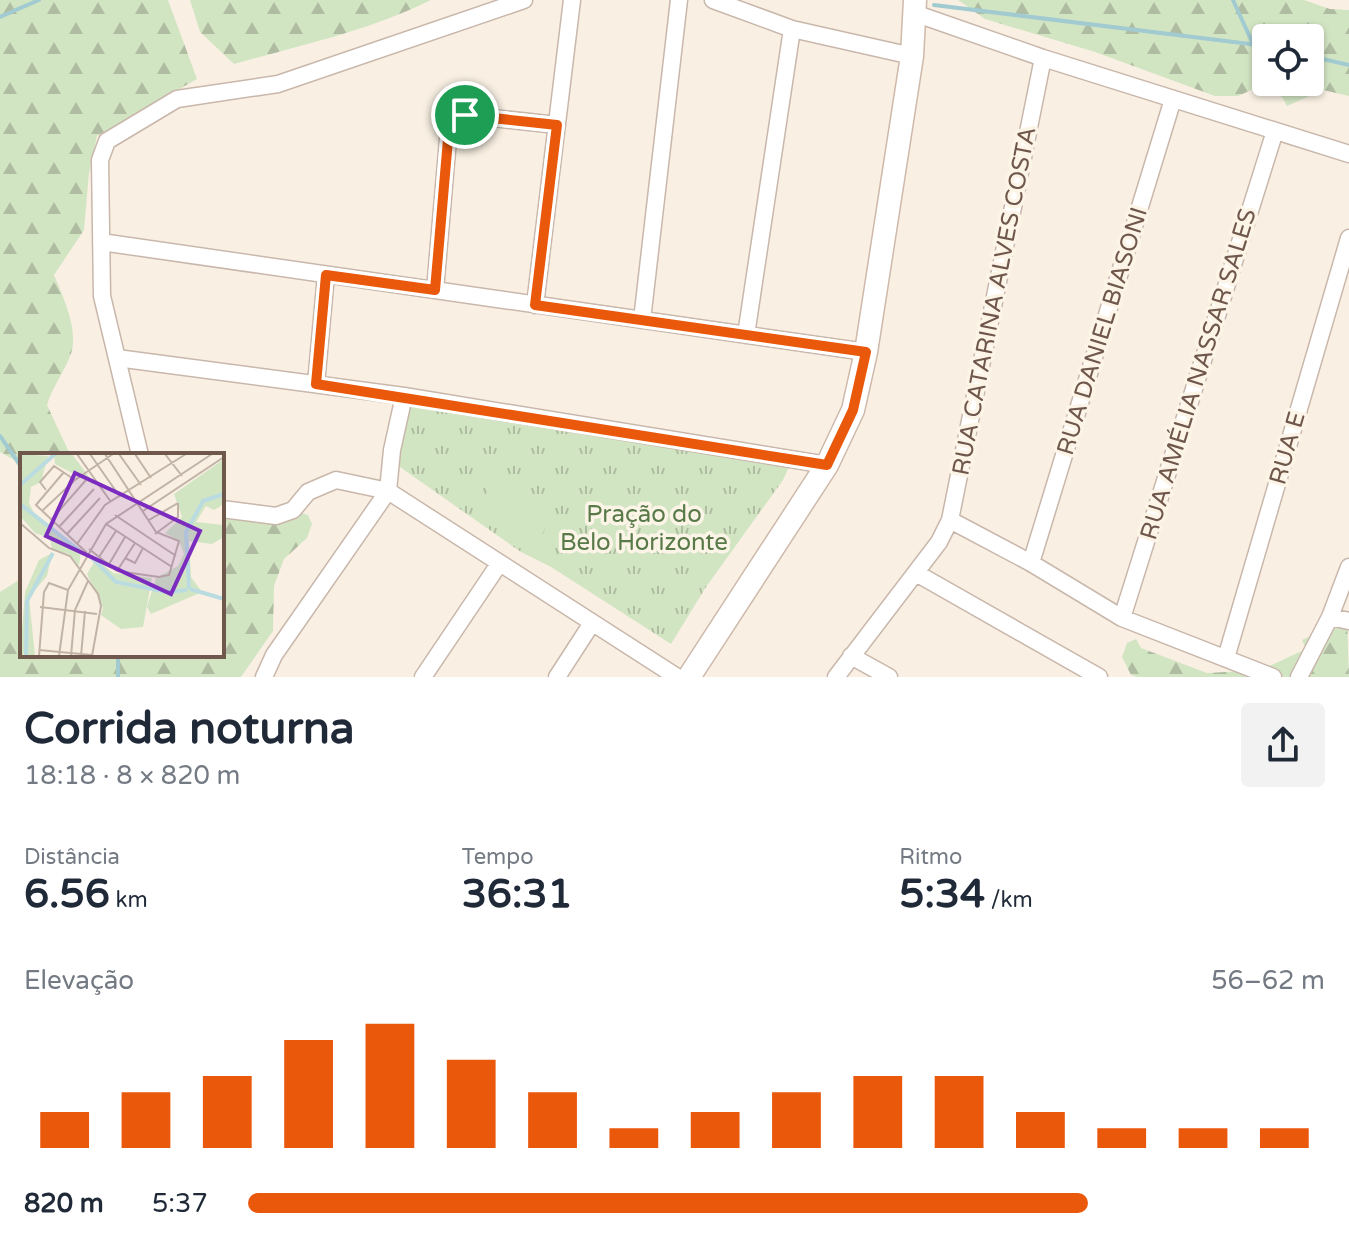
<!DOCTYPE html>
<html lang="pt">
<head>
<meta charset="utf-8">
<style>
	:root { --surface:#fff; --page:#f2f2f3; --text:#1f2937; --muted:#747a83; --accent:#ea580c }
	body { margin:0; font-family:"Varela Round",sans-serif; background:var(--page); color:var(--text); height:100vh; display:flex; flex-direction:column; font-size:30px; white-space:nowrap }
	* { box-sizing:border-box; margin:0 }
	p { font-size:26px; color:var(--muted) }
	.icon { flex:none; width:44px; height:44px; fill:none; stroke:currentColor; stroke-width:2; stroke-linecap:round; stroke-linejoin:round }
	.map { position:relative; height:677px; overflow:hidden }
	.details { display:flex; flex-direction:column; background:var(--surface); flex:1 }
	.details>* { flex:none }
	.fabs { position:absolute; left:1252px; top:24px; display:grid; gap:16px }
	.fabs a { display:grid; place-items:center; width:72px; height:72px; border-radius:8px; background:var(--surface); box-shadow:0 2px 6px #0004; font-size:40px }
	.pin { position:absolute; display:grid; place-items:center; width:68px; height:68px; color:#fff; margin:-34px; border:4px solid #fff; border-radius:50%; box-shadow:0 2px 8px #0007 }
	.round { display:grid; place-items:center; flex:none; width:84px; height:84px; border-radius:8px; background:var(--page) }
	.summary { display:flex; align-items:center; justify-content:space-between; height:136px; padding:0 24px }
	h1 { font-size:44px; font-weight:700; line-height:60px }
	.metrics { display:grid; grid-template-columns:repeat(3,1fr); gap:12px; height:136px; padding:8px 24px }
	.metrics div { display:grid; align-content:center }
	.metrics b { font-size:40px; font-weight:700 }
	.metrics small { font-size:22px; font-weight:400 }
	.metrics p { font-size:22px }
	.chart { height:224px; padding:16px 24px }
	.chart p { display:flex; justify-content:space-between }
	.chart svg { width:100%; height:144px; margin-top:8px; stroke:var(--accent); stroke-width:6 }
	ul { padding:0 24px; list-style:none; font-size:26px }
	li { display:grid; grid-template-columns:128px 96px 1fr; align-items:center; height:60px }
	li i { height:20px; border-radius:10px; background:var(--accent) }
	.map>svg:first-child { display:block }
	.forest { fill:url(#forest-firs); fill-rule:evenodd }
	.park { fill:url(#park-tufts) }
	.garden { fill:#d2e5c3 }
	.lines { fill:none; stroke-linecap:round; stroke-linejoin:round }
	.stream { stroke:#a1cbd1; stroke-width:4 }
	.street-casing { stroke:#c9b7ab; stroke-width:19 }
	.secondary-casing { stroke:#ceb9ab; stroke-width:25 }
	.street { stroke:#fff; stroke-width:16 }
	.secondary { stroke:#fff; stroke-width:22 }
	.route-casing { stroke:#fff; stroke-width:16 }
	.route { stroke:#ea580c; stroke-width:10 }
	.labels { text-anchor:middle; stroke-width:7; stroke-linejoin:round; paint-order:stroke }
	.street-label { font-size:24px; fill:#6f574c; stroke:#fdf4e8 }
	.park-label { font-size:24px; fill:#587948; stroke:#fdf4e8 }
	.inset-river { fill:none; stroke:#badce1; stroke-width:4 }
	.inset-road { fill:none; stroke:#c2b3a7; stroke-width:2 }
	.view { fill:#7b2cbf; fill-opacity:0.15; stroke:#7b2cbf; stroke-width:4 }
	.inset-edge { fill:none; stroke:#6f574c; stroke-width:4 }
</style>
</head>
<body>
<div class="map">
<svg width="1349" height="677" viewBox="0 0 1349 677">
	<defs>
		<pattern id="forest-firs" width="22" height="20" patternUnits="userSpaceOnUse" patternTransform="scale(2)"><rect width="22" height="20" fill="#d2e5c3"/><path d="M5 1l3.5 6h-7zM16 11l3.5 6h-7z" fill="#afbca1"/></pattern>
		<pattern id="park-tufts" width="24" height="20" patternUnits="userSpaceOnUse" patternTransform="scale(2)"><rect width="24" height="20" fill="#d2e5c3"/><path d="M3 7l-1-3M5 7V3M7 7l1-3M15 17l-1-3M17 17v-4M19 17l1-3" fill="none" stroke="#afbca1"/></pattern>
	</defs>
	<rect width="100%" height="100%" fill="#f9f0e3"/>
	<path class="forest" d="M0,0H168L197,79L97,136L89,173L84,230L54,275C64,299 81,334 69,359C62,375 52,388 47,405L68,450L74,455H22V470L18,462L0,452Z
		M190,0H431C369,31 301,45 234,64L200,32Z
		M958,0H1304L1330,9L1349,10V96L1323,90L1287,106L1282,97L1256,88L1238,96H1215L1095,52L985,19ZM1266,38H1310V82H1266Z
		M294,511L308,515L312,524L307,538L284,559L274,586L273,631L241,677H0V592L22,578V655H222V516Z
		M1347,619L1349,677H1137L1131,675L1122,657L1127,643L1136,639L1141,648L1207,673L1261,670L1306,649L1302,640Z"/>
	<path class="park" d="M407,403L789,467L783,480L706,587L671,644L551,567L521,552L397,465Z"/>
	<path class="garden" d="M490,483L553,508L540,540L479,513Z"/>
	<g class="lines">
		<path class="stream" d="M1233,0L1253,44
			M934,5L1266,46
			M0,17L39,0
			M1310,56L1349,65
			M0,436L22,468
			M118,677V655"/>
		<g class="street-casing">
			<path id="street" d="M713,0L792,29L912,56
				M914,13L1043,58L1349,154
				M101,242L866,352
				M435,290L449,128L465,115L557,125
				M535,305L572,0
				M642,320L679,0
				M746,335L792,29
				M117,358L404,396L827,465
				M316,384L326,275
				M140,455L102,296L100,160L107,141L177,99L278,84L524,0
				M222,509L276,516L293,510L308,492L336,480L388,491L677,677
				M950,520L1031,563L1122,618L1273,677
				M1031,563L1173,99
				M916,573L1099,677
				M1330,617L1349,621
				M1122,618L1275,131
				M851,656L889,677
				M1226,658L1349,238
				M264,677L274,655L388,491L392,450L404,396
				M423,677L499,564
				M557,677L592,623
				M836,677L939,542L950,520L1043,58
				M1299,677L1330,617L1349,567"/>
		</g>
		<g class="secondary-casing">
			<path id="secondary" d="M689,677L827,465L853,410L866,352L912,56L915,0"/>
		</g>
		<use href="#street" class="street"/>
		<use href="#secondary" class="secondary"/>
	</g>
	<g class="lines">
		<g class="route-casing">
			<path id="route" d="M465,115L557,125L535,305L866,352L853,410L827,465L316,384L326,275L435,290L449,128Z"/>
		</g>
		<use href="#route" class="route"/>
	</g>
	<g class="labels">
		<g class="street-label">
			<text transform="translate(994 301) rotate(-79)" y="8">RUA CATARINA ALVES COSTA</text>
			<text transform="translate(1102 331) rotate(-73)" y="8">RUA DANIEL BIASONI</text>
			<text transform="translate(1198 374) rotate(-73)" y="8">RUA AMÉLIA NASSAR SALES</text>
			<text transform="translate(1287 448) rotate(-74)" y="8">RUA E</text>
		</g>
		<g class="park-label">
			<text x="644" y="522">Pração do<tspan x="644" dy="28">Belo Horizonte</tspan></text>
		</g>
	</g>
	<g transform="translate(20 453)">
		<rect width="204" height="204" fill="#f9f0e3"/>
		<path d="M0,1L28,3L21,29L11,34L9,50L15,62L61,97L59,113L49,101L32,96L30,85L15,80L0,63ZM34,1H52L75,32L35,11ZM204,6V51L194,57L186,53L176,69L204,72V84L192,91L169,88L171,124L182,139L131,161L127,154L136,125L158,113L164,101L159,88L145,80L162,64L154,41ZM32,100L27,123L9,144L15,203H0L5,139L19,107ZM76,106L93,120L132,125L123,174L101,176L81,162L83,155L67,121Z" fill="#d2e5c3"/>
		<path class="inset-river" d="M0,32L35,1M0,51L60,98M71,104L96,129L147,139L167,137M169,136L166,79L183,48L204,41M170,136L204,146M6,203L7,148L33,100"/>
		<path class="inset-road" d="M57,1L91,49M70,1L100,44M99,1L121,32M115,1L131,25M145,1L162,23M44,19L16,52L67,100M26,37L20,29L34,13L55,27M22,58L55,27L93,1M123,58L204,4M95,62L156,103M31,67L66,27M129,67L158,50M0,70L29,95L50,103L78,141L81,153L72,203M86,71L152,114M39,74L74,36M47,81L80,45M135,81L158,64V50M57,91L85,52L166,1M69,96L97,118L139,124L149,122L159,88L136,79L85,1M79,104L96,78M105,105L115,110L123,95M88,113L105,84M97,118L115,90M20,154L77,161M19,197L72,202M19,203L24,139L29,130L48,137M39,203L48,137L86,71L192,1M51,203L55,157L68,128M61,203L65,158"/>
		<path class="view" d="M55,20L180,78L151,141L26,83Z"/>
		<rect width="204" height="204" class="inset-edge"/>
	</g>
</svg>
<div class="fabs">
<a><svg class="icon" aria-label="locate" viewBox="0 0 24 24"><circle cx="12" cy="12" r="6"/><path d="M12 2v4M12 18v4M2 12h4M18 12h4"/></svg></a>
</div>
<div class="pin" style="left:465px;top:115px;background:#1e9e55"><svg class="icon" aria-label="arrive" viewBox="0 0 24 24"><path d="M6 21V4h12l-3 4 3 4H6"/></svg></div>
</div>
<section class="details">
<div class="summary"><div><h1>Corrida noturna</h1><p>18:18 · 8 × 820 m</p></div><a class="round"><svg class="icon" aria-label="share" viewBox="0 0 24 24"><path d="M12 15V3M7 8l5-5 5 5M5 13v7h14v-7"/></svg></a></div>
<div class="metrics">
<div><p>Distância</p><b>6.56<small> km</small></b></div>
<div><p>Tempo</p><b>36:31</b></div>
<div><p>Ritmo</p><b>5:34<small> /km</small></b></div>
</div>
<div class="chart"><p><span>Elevação</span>56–62 m</p>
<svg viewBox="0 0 160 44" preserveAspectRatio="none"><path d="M5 44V33M15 44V27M25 44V22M35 44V11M45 44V6M55 44V17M65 44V27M75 44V38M85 44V33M95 44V27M105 44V22M115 44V22M125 44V33M135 44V38M145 44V38M155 44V38"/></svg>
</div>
<ul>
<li><b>820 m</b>5:37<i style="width:78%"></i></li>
</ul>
</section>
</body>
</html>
